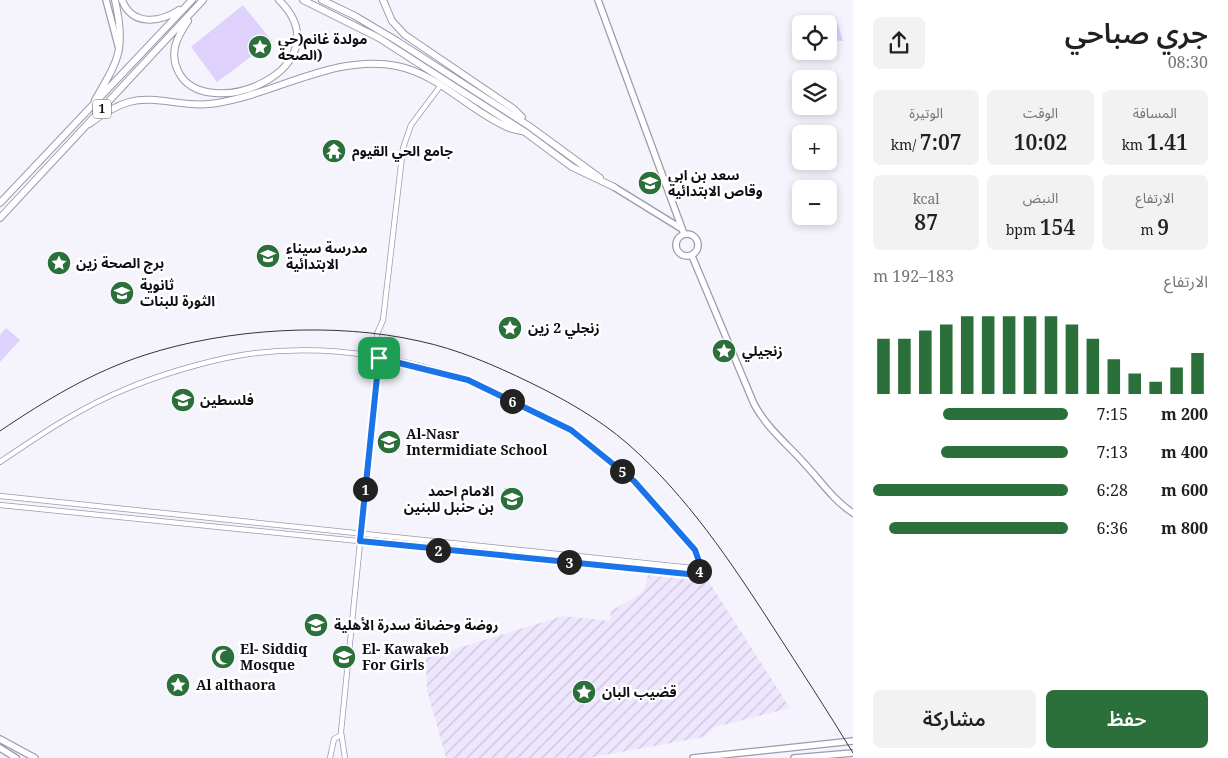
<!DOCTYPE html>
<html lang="ar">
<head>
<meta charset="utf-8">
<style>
	:root { --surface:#fff; --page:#f2f2f2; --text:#202124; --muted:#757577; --accent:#2b6f3a }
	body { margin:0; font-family:"Noto Serif","Noto Sans Arabic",serif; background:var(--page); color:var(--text); direction:rtl; height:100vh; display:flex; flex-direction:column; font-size:19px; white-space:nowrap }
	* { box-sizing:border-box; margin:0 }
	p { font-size:16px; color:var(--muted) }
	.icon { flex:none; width:28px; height:28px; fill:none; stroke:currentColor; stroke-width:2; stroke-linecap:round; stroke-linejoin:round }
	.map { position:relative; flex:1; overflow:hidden; direction:ltr }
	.details { display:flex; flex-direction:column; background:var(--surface); width:375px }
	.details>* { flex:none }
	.buttons { position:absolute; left:792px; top:15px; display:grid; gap:10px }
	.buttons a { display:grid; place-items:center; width:45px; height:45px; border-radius:8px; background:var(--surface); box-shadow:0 2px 8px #0003; font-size:25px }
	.pin { position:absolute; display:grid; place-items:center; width:42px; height:42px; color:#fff; margin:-21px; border-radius:10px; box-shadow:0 2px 8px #0006 }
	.km { position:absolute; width:25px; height:25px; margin:-12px; border-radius:50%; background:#222; color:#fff; font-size:14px; line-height:25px; text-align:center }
	.round { display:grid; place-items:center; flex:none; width:52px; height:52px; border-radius:8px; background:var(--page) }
	.overview { display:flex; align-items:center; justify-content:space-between; height:85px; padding:0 20px }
	h1 { font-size:28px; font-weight:600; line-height:38px }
	.stats { display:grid; grid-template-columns:repeat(3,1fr); gap:8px; height:85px; padding:5px 20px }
	.stats div { display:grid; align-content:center; border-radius:8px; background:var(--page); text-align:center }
	.stats b { font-size:21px; font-weight:600 }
	.stats small { font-size:14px; font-weight:400 }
	.stats p { font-size:14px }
	.chart { height:140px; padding:10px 20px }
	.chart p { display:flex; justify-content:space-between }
	.chart svg { width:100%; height:90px; margin-top:5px; stroke:var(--accent); stroke-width:6 }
	.action { display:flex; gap:10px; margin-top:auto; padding:10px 20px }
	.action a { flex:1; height:58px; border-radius:8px; background:var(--accent); color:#fff; font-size:20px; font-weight:600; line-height:58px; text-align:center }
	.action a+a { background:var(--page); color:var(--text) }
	ul { padding:0 20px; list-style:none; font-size:16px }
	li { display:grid; grid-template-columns:80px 60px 1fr; align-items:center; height:38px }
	li i { height:12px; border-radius:6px; background:var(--accent) }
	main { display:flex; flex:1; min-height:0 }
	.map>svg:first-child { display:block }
	.industrial { fill:url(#industrial-furrows) }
	.green { fill:#ded2fc }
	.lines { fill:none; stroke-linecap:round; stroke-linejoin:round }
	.minor-casing { stroke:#9e99ad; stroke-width:6 }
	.major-casing { stroke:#9e99ad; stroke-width:8 }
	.highway-casing { stroke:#9e99ad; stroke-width:8 }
	.minor { stroke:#fff; stroke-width:4.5 }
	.major { stroke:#fff; stroke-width:5.5 }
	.highway { stroke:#fff; stroke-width:6 }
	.rail { stroke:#35333a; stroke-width:1 }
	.route-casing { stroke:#fff; stroke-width:10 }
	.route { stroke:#1a73e8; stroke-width:6 }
	.labels { text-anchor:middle; stroke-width:5; stroke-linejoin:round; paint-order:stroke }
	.shield { fill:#fff; stroke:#58575c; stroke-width:1 }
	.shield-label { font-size:12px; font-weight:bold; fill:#110f16 }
	.poi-label { font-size:14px; font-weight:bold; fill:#110f16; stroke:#fff; text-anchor:start }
</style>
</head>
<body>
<main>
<section class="details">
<div class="overview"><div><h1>جري صباحي</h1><p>08:30</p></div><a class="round"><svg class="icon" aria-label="share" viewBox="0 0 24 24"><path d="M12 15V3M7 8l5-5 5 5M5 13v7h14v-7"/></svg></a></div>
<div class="stats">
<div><p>المسافة</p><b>1.41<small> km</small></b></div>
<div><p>الوقت</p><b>10:02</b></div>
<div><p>الوتيرة</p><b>7:07<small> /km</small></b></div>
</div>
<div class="stats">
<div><p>الارتفاع</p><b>9<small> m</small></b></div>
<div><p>النبض</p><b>154<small> bpm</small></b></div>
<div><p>kcal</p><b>87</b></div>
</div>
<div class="chart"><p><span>الارتفاع</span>183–192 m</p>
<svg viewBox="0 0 160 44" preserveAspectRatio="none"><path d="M5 44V17M15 44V17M25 44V13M35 44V10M45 44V6M55 44V6M65 44V6M75 44V6M85 44V6M95 44V10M105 44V17M115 44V27M125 44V34M135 44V38M145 44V31M155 44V24"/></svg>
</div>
<ul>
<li><b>200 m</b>7:15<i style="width:64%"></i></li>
<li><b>400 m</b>7:13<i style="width:65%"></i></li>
<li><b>600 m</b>6:28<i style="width:100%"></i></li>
<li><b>800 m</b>6:36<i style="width:92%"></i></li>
</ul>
<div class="action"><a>حفظ</a><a>مشاركة</a></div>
</section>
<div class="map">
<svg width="853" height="758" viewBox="0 0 853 758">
	<defs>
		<pattern id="industrial-furrows" width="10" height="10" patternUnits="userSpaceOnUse" patternTransform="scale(1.25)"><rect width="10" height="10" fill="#ede6fe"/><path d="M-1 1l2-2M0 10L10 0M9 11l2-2" fill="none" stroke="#cac4d9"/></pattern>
	</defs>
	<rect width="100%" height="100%" fill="#f5f3fc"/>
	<path class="industrial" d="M648,575L709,582L790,708L715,727L704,737L588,758H446L427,690L426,658L563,616L610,621L611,611L644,592Z"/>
	<path class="green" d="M243,5L272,41L217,82L191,47Z
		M836,18L843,41L829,40V24H825L824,20Z
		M6,328L20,340L0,362V335Z"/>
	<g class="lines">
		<g class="minor-casing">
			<path id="minor" d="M0,462C40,435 81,407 126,389C159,375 206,361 242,355C369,335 518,382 615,465C637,483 698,543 702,569
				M0,496L702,569
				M0,505L688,574L702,569
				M330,758L334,739L341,735
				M345,758L341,732L379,354L377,334L383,320L403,148L411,125L441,85"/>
		</g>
		<g class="major-casing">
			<path id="major" d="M106,0L119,49
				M598,0L684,234
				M614,187L682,229
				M676 245a11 11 0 1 1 22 0a11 11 0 1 1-22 0Z
				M692,256L754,404C767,428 786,443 804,463C820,480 833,500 853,513
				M0,739L35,758
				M0,748L16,758
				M693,758L853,741
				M794,758L853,753"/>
		</g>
		<g class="highway-casing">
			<path id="highway" d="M122,0C132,26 159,23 179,10
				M303,0L379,38L525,132L572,167L614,187
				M322,0L355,16L397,41L529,126L600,178
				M383,0L392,21L405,35L514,109L522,117
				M188,21C177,37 169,52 178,71C205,127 347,68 279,0
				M95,100C119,59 126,49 115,0
				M89,124C101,115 115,106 129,102C155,95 182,107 209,104C272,97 333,53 397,66C440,75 468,110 507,127C512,130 519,130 525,132
				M0,203L192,0
				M0,218L203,0"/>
		</g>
		<use href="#minor" class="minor"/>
		<use href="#major" class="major"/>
		<use href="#highway" class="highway"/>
		<path class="rail" d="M0,431C46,400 92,372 145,355C228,328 335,322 419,341C457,349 494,365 529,382C564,399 598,418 628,444C687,496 731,562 773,627C800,669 827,710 853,753"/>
	</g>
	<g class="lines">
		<g class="route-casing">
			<path id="route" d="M379,358L468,380L571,430L634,481L695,550L702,570L688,574L360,541Z"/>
		</g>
		<use href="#route" class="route"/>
	</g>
	<defs>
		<g id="sight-disc" transform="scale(1.25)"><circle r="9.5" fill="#2b6f3a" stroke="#fff"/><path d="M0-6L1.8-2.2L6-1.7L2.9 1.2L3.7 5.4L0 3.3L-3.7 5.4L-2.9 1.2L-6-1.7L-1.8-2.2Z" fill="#fff"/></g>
		<g id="temple-disc" transform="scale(1.25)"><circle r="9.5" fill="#2b6f3a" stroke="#fff"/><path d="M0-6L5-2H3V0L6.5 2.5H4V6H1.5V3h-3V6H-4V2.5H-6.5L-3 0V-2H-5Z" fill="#fff"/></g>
		<g id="school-disc" transform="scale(1.25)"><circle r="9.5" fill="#2b6f3a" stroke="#fff"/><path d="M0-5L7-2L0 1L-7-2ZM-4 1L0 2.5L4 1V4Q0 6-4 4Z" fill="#fff"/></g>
		<g id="mosque-disc" transform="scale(1.25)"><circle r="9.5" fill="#2b6f3a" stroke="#fff"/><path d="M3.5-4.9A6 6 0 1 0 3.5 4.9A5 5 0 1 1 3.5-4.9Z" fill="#fff"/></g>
	</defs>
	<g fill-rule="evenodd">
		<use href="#sight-disc" x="260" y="47"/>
		<use href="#temple-disc" x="334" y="151"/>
		<use href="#school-disc" x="650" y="183"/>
		<use href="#school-disc" x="268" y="256"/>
		<use href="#sight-disc" x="59" y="263"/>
		<use href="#school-disc" x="122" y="293"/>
		<use href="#sight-disc" x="510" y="328"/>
		<use href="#sight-disc" x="724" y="351"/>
		<use href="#school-disc" x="183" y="400"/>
		<use href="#school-disc" x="389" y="442"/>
		<use href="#school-disc" x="512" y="499"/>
		<use href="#school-disc" x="316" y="625"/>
		<use href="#mosque-disc" x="223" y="657"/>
		<use href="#school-disc" x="344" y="657"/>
		<use href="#sight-disc" x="178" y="685"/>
		<use href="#sight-disc" x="584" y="692"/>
	</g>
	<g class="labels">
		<rect class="shield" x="93" y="99.5" width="18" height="19" rx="4"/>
		<g class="shield-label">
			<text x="102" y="113">1</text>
		</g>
		<g class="poi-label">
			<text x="278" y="44">مولدة غانم(حي<tspan x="278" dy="16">الصحة)</tspan></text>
			<text x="352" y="156">جامع الحي القيوم</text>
			<text x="668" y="180">سعد بن ابي<tspan x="668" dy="16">وقاص الابتدائية</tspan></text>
			<text x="286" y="253">مدرسة سيناء<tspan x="286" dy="16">الابتدائية</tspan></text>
			<text x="76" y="268">برج الصحة زين</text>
			<text x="140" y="290">ثانوية<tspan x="140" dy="16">الثورة للبنات</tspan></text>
			<text x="528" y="333">زنجلي 2 زين</text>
			<text x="742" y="356">زنجيلي</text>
			<text x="200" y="405">فلسطين</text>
			<text x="406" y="439">Al-Nasr<tspan x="406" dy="16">Intermidiate School</tspan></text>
			<text x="494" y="496" text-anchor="end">الامام احمد<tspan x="494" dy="16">بن حنبل للبنين</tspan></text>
			<text x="334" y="630">روضة وحضانة سدرة الأهلية</text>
			<text x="240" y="654">El- Siddiq<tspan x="240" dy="16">Mosque</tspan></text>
			<text x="362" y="654">El- Kawakeb<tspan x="362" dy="16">For Girls</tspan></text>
			<text x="196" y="690">Al althaora</text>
			<text x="602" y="697">قضيب البان</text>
		</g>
	</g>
</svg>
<div class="buttons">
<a><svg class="icon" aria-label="locate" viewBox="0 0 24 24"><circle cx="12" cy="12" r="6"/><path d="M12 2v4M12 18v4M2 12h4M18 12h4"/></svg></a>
<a><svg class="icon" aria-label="layers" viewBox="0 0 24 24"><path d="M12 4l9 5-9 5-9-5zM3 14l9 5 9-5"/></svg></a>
<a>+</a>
<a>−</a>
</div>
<div class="pin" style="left:379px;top:358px;background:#1e9e55"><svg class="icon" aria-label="arrive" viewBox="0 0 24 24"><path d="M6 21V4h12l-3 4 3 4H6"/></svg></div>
<b class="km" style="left:365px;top:489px">1</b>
<b class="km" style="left:438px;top:550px">2</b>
<b class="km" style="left:569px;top:562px">3</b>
<b class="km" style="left:699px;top:571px">4</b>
<b class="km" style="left:622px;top:471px">5</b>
<b class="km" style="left:512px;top:401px">6</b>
</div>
</main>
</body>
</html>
